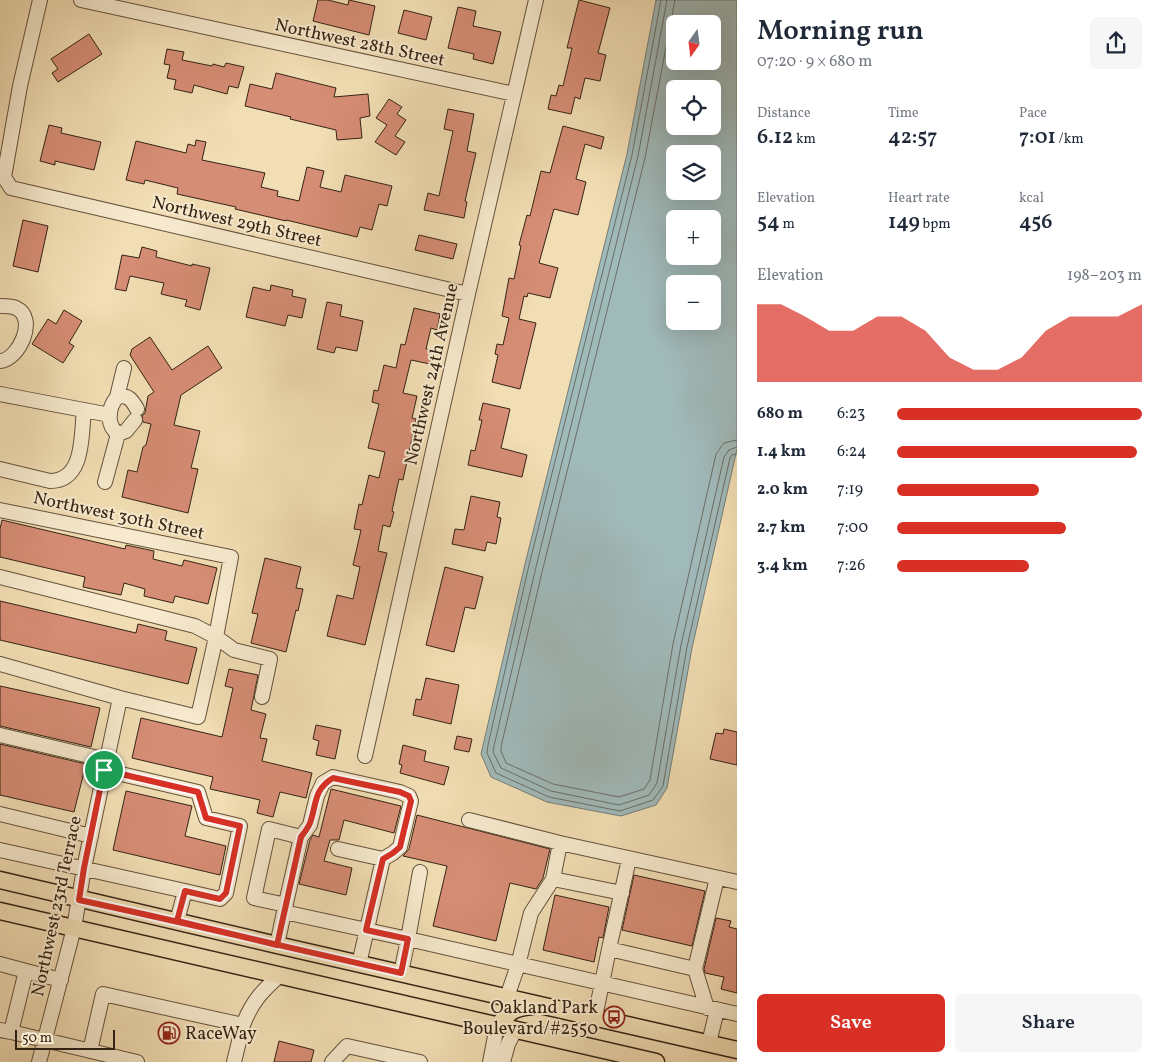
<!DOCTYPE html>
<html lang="en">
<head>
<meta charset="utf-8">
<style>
	:root { --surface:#fff; --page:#f6f6f7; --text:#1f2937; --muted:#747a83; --accent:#d93025 }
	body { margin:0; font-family:Vollkorn,serif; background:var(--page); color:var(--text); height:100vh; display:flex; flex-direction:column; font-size:19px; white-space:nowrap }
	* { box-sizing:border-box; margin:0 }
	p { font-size:16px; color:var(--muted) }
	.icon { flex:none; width:28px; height:28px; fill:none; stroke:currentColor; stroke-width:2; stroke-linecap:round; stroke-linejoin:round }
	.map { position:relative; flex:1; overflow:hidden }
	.side { display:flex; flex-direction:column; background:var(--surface); width:425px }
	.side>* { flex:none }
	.needle { width:32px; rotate:194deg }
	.controls { position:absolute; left:666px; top:15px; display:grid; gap:10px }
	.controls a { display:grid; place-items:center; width:55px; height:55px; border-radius:8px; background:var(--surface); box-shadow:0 5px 20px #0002; font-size:25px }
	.scale { position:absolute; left:15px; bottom:12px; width:100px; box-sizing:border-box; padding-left:5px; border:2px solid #352314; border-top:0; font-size:14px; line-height:18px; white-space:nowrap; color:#352314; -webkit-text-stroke:4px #f7eace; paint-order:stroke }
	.pin { position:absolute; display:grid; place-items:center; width:42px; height:42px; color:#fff; margin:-21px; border:2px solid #fff; border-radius:50%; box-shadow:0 1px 5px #0007 }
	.round { display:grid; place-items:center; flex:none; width:52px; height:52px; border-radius:8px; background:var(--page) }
	.overview { display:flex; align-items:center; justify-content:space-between; height:85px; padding:0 20px }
	h1 { font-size:28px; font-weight:600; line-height:38px }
	.figures { display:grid; grid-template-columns:repeat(3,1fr); gap:8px; height:85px; padding:5px 20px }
	.figures div { display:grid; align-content:center }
	.figures b { font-size:21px; font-weight:600 }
	.figures small { font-size:14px; font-weight:400 }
	.figures p { font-size:14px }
	.chart { height:140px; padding:10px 20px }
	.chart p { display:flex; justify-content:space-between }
	.chart svg { width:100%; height:90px; margin-top:5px; fill:var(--accent); opacity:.7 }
	.primary-button { display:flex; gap:10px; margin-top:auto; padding:10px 20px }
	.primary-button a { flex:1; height:58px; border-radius:8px; background:var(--accent); color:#fff; font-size:20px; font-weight:600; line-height:58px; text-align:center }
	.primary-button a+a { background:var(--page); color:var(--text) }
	ul { padding:0 20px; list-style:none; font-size:16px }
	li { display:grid; grid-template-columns:80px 60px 1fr; align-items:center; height:38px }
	li i { height:12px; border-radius:6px; background:var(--accent) }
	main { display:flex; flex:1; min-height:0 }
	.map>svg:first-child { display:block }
	.water { fill:#a0b9b9; stroke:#757d77; fill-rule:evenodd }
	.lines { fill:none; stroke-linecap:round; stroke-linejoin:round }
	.shore { stroke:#6a6e66; stroke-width:1 }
	.building { fill:#d68d75; stroke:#352314 }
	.minor-casing { stroke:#64523c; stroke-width:16 }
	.major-casing { stroke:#352314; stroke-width:19 }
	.minor { stroke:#f7eace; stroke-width:14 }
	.major { stroke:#f2deb4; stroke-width:16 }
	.route-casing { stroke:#fff; stroke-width:10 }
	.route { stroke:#d93025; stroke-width:6 }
	.labels { text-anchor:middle; stroke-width:4; stroke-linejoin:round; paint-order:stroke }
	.street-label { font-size:18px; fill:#352314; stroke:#f7eace }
	.poi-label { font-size:18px; fill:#352314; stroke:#f7eace; text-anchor:end }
</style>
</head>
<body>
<main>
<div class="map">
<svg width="737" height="1062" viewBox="0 0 737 1062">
	<rect width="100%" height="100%" fill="#f2deb4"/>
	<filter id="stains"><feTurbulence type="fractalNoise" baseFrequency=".004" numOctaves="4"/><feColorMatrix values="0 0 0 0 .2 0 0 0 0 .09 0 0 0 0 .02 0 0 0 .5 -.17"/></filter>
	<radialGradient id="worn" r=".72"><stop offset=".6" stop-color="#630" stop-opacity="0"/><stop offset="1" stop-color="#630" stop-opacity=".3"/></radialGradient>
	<path class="water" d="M656,0H737V449L692,648L667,788L656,805L621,816L547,802L491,777L481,754L525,564L627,154ZM675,24H712V61H675ZM675,89H712V126H675ZM675,154H712V191H675ZM675,219H712V256H675ZM675,284H712V321H675Z"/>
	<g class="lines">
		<path class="shore" d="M661,0L632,155L529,565L488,745L487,753L496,773L549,797L620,811L653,800L663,786L687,647L730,458L732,455L737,454
			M667,0L638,156L536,567L494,746L493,752L501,768L551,791L619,805L649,795L657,783L681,645L724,457L729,450L737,447
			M675,0L645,158L543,568L501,747V751L506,763L553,784L619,797L644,789L650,780L673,644L716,454L724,443L737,440"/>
	</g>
	<path class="building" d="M318,0H328L348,5L349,0L375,6L369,35L313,21Z
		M579,0L610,8L598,53L606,55L600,81L585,78L580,99L575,97L571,114L548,109L551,95L556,96L559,85L563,86L572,48H567Z
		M458,7L476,11L473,26L501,32L493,64L473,59L474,54L448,48Z
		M404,10L432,17L426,40L398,33Z
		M89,34L102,54L58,82L52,73L58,69L51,59Z
		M167,49L184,52L182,60L212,66L213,64L224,67L226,63L244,67L238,88L229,86L227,94L194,85L192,93L174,89L176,80L167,78L170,65L164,64Z
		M276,73L336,88L334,97L368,94L370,116L360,118L362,138L337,140L336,130L290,119L291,117L245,106L250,84L272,89Z
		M389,99L402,107L397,114L406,120L395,136L405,142L396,155L375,142L387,125L376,118Z
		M448,109L474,114L467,151L476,153L465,201L467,202L464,218L424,210L428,193L439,196L453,131L444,129Z
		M49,125L62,128L61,133L101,142L94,170L55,161V165L40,161Z
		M563,126L604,137L601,149L585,144L576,179L586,182L578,215L554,209L539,263L558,268L550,298L528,293L527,297L524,296L519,319L536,323L520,389L492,382L498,355L495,354L497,344L503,345L509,318L502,316L509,278L514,279L521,246L519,245L527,215L530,216L541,171L550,173Z
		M196,140L206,142L202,160L265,173L261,187L278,191L277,196L299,201L307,167L324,171L320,187L341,192L345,175L392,186L387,206L379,204L372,230L360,227L357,237L286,220V221L235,209L236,207L177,194L178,188L145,180L144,184L126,180L136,141L186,153L188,144L195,146Z
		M23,220L48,226L38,272L13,266Z
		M419,235L457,244L453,259L415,250Z
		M142,247L157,251L156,257L192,266V264L210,268L200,310L185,306L187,300L161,294L164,283L130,276L126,291L115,289L122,255L139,258Z
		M271,285L293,290L292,296L306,299L302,318L288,315L285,326L246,317L253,287L270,291Z
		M327,302L342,305L340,316L363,321L357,351L336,347L334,353L317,349Z
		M414,308L440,314L437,330L431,328L426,349L433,350L430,364L411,360L403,393L417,396L412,418L416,419L403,480L399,479L392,511L394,512L390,527L383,525L378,551L387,553L365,645L327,636L337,595L353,599L360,567L353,565L361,530L354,529L359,504L362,505L369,475L379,478L385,452L368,448L379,404L372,402L374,390L378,391L384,365L396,368L401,344L405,345Z
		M64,310L82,321L69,343L74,346L63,363L32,344L48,319L56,324Z
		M150,337L172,370L208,346L222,368L181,395L174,425L200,431L191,468L198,469L188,513L122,497L128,470L137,472L143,447L146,445L151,424L143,422L142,416L145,413L148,396L154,392L130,355L132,349Z
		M483,403L510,409L501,448L527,455L522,477L468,465L471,450L475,451L482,420H479Z
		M471,496L500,502L497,517L501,518L496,544L487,542L485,551L452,544L455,529L464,530Z
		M2,520L125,549L126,545L154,551L153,559L182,566L184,560L217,568L208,604L175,596L173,603L144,596L145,589L124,583L121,595L83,587L85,577L0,557V529Z
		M265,558L301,567L296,588L303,589L298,611L296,610L286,652L251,643L258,614L252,613Z
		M445,567L483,577L475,609L465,607L454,652L426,645Z
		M0,601L136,633L138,624L167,631L165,640L197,648L188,684L0,640Z
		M229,669L258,675L251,710L266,714L260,738L267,739L262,761L312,773L306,798L280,792L273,817L257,813L260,800L210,789L213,777L132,758L141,718L222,737L233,688L225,686Z
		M426,678L459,685L451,724L413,715L416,699L421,700Z
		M0,686L100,708L91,747L0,726Z
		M316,725L341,730L335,759L316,755L319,741L313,739Z
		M724,729L737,732V765L710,759L716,733L723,734Z
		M457,736L472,739L469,752L454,749Z
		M0,744L86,764L74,812L0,795Z
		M403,745L426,751L424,761L449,767L444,785L400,773L402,765L399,764Z
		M331,789L401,806L394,833L344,820L339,840H330L324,861L352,868L346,895L299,884L310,840L313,835L319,837Z
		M126,791L192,806L185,836L226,846L220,875L113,850Z
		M417,815L550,849L543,878L536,889L510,883L496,941L433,926L447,866L403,856L409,849Z
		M634,875L705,891L692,946L622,930Z
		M555,895L609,907L603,938L599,937L594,962L543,950Z
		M716,918L731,921L729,927L737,929V993L721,989L724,977L705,973L704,969Z
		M279,1041L314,1050L311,1062H274Z"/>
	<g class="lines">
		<g class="minor-casing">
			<path id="minor" d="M40,0L20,86L4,177L11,188L468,294
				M81,0L514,94
				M0,306C5,306 12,306 16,308C38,318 19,360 0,361
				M0,394L110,415
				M117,397L124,368
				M135,420L126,431L118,434C106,425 108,408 117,397C128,394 132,400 137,409
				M0,469L50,481C85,481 81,434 84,410
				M105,482L118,434
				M0,510L231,557L216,637L198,717L120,698L0,664
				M0,577L195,626L216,637L234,650L270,659L262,697
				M0,735L107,760
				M365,756L468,294L536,0
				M104,770L198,792L206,818L240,826L226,893L220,899L185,891
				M0,814L91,836
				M469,820L560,843L737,882
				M338,849L383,859L359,964
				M0,850L185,891L177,921
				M420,872L408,939L737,1014
				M553,879L622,893
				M286,905L254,898L269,829L301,837
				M284,912L301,837L310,825L317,796L323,783L333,777L400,792L409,796L411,801L400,847L393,853L383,859
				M277,945L284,912L408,939L401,973
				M609,949L629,859
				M0,964L26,971
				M695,969L717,878
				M507,997L518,965L531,913L553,879L560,843
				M595,1017L609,949L695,969L707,1008
				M243,1025C252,1002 261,992 279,976
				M0,1030L11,1032L26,971L61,980
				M11,1032L137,1062
				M709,1043L717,1010
				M90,1051L103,994L243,1025L234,1062
				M39,1062L74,928L84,868L120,698
				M332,1062L347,1046L420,1062
				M490,1062L497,1026
				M503,1062L508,1044L515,1030"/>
		</g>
		<g class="major-casing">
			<path id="major" d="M0,880L277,945L737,1050
				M0,911L656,1062
				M497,1026C511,1011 512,1008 533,1006"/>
		</g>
		<use href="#minor" class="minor"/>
		<use href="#major" class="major"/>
	</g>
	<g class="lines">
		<g class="route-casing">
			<path id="route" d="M104,770L84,868L79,900C187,923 294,949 401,973L408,939L366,930L383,859L393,853L400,847L411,801L409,796L400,792L333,778C313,790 317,804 310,823C308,828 304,833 301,837L277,945L177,921L185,891L220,899L226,893L240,826L206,818L198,792L104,770"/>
		</g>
		<use href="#route" class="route"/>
	</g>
	<defs>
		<g id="bus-ring" transform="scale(1.125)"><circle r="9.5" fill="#f7eace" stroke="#8f2418" stroke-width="1.5"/><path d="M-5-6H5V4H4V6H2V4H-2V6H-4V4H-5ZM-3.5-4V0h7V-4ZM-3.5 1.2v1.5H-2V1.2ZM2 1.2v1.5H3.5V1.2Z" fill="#8f2418"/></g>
		<g id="fuel-ring" transform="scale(1.125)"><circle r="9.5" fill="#f7eace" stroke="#8f2418" stroke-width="1.5"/><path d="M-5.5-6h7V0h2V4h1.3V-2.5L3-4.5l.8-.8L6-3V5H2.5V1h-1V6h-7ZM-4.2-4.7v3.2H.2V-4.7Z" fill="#8f2418"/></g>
	</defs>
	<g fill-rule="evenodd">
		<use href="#bus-ring" x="614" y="1017"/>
		<use href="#fuel-ring" x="169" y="1033"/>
	</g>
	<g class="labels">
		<g class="street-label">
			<text transform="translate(360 42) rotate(12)" y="6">Northwest 28th Street</text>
			<text transform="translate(237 221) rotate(13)" y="6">Northwest 29th Street</text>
			<text transform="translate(431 374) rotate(-77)" y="6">Northwest 24th Avenue</text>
			<text transform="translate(119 515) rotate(12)" y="6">Northwest 30th Street</text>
			<text transform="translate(56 906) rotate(-78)" y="6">Northwest 23rd Terrace</text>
		</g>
		<g class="poi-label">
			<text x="598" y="1013">Oakland Park<tspan x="598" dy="21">Boulevard/#2550</tspan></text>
			<text x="185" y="1039" text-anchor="start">RaceWay</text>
		</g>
	</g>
	<rect width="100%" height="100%" filter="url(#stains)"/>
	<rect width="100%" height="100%" fill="url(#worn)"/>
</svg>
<div class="controls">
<a><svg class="needle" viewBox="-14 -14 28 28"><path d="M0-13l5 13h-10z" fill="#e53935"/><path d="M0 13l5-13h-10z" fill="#747a83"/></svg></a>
<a><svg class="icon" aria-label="locate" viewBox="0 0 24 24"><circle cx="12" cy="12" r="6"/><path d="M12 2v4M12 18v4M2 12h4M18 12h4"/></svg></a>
<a><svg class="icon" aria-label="layers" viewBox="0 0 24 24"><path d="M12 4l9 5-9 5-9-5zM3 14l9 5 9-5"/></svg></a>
<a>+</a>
<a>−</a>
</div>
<div class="scale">50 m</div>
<div class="pin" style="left:104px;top:770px;background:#1e9e55"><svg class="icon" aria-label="arrive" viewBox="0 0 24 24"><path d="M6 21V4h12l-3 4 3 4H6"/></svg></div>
</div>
<section class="side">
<div class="overview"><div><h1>Morning run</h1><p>07:20 · 9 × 680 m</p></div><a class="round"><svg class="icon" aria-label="share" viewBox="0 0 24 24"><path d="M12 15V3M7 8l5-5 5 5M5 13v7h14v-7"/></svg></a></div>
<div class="figures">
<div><p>Distance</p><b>6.12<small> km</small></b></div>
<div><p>Time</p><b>42:57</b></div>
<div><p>Pace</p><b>7:01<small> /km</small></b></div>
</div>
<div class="figures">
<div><p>Elevation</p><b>54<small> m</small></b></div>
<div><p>Heart rate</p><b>149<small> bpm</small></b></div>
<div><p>kcal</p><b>456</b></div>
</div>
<div class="chart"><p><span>Elevation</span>198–203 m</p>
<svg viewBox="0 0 160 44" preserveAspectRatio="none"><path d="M0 44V6L10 6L20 12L30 19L40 19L50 12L60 12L70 19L80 32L90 38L100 38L110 32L120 19L130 12L140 12L150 12L160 6V44z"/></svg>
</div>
<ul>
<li><b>680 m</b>6:23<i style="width:100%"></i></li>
<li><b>1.4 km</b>6:24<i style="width:98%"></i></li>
<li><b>2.0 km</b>7:19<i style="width:58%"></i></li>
<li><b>2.7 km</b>7:00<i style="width:69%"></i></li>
<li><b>3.4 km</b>7:26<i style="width:54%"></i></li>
</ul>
<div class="primary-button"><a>Save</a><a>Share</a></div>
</section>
</main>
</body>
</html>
